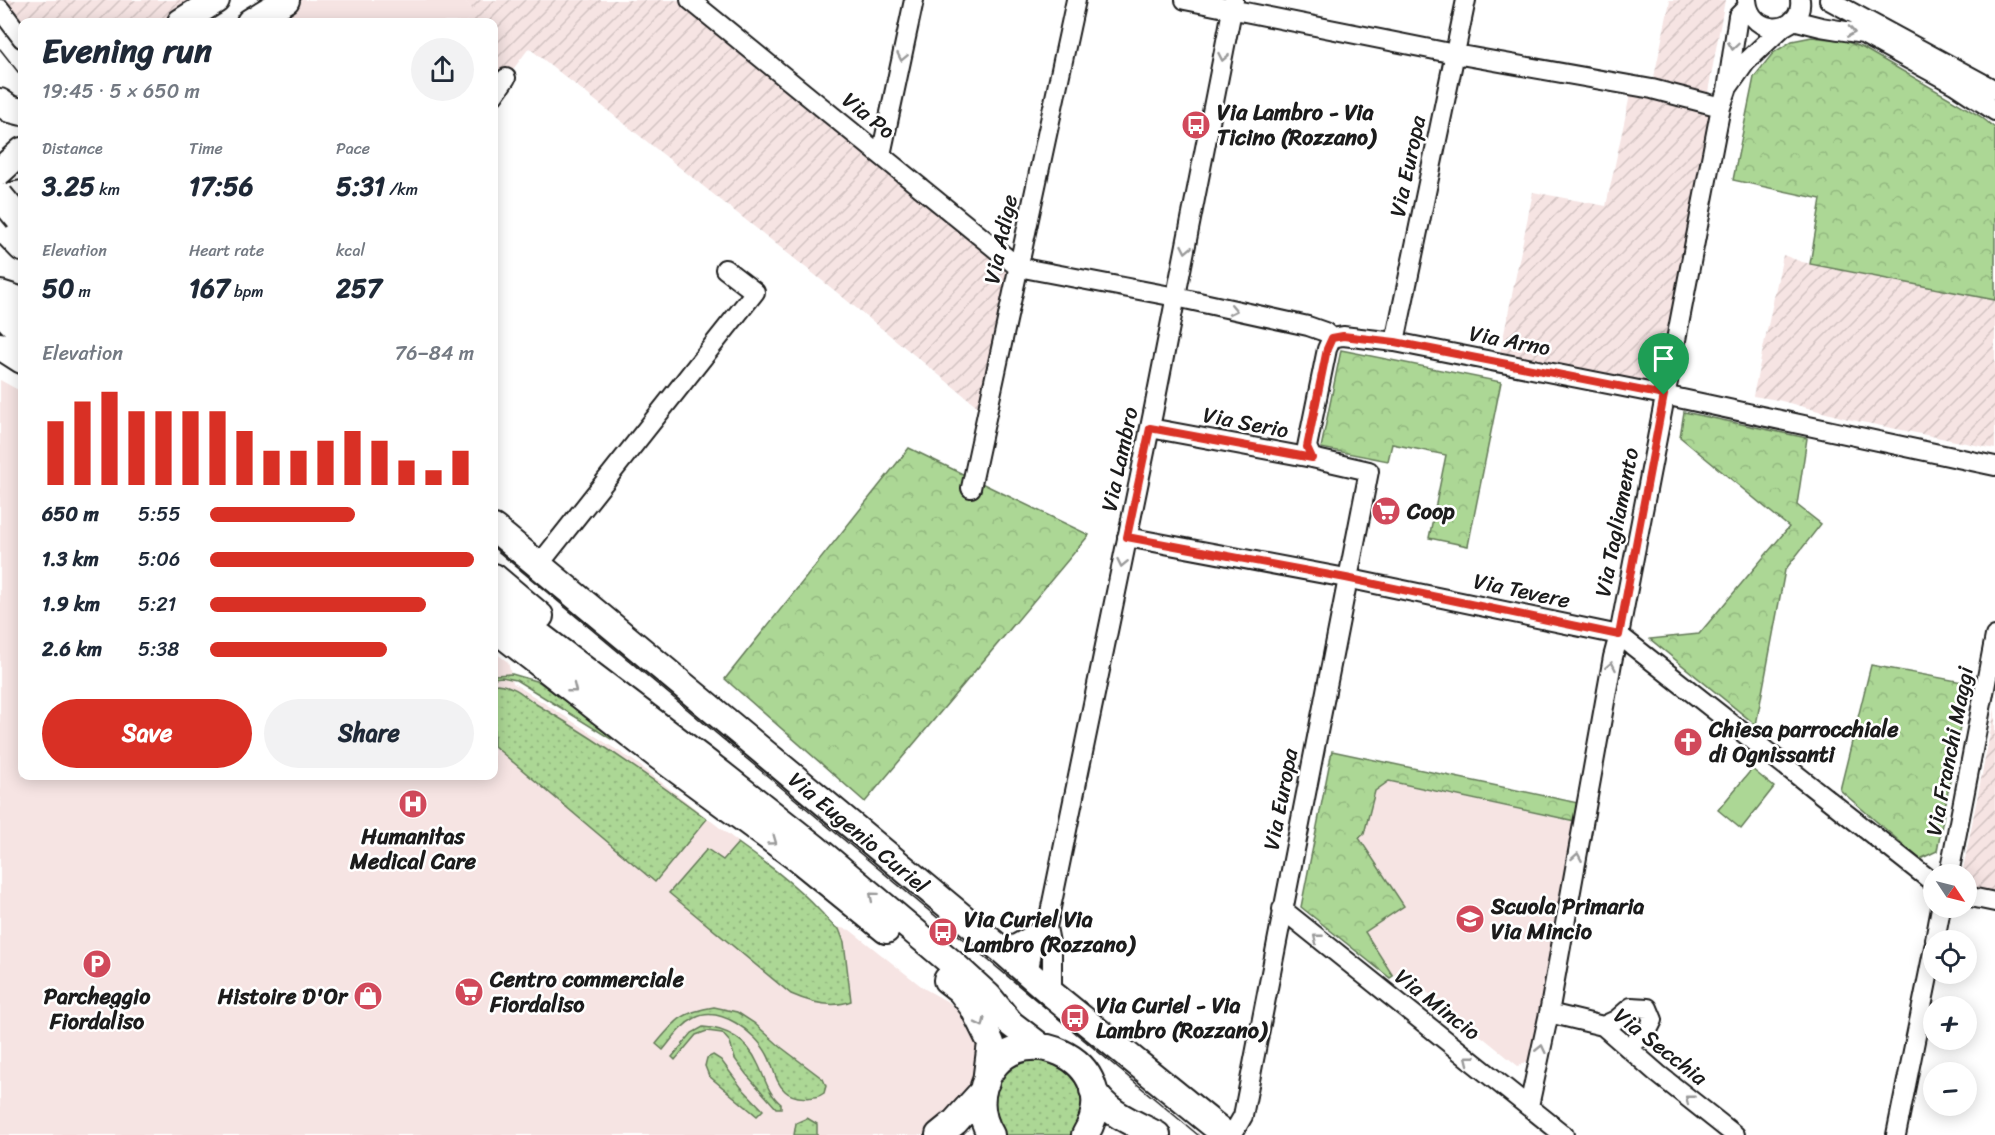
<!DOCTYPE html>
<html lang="en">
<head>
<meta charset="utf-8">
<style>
	:root { --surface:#fff; --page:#f2f2f3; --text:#1f2937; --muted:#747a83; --accent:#d93025 }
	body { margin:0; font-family:Sriracha,sans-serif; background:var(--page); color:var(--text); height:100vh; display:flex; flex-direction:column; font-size:22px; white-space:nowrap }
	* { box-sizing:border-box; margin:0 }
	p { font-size:20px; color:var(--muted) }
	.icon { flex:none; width:33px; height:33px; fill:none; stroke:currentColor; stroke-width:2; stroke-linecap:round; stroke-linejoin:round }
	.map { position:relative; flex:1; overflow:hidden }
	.panel { position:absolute; left:18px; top:18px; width:480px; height:762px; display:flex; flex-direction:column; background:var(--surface); border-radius:12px; box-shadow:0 3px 15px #0003 }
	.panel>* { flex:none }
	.needle { width:39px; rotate:125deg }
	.tools { position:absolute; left:1923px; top:864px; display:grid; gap:12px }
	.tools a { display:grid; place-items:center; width:54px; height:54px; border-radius:50%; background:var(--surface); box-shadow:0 3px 15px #0003; font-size:30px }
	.pin { position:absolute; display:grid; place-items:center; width:51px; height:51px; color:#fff; margin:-62px -26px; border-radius:50% 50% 50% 0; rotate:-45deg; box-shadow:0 0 6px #0007 }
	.pin .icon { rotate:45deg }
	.round { display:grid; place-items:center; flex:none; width:63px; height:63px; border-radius:32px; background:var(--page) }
	.headline { display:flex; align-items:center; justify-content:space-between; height:102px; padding:0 24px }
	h1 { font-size:33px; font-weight:700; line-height:45px }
	.figures { display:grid; grid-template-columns:repeat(3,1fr); gap:9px; height:102px; padding:6px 24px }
	.figures div { display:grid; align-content:center }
	.figures b { font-size:26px; font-weight:700 }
	.figures small { font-size:16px; font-weight:400 }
	.figures p { font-size:16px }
	.chart { height:168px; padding:12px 24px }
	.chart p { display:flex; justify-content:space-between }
	.chart svg { width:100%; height:108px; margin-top:6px; stroke:var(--accent); stroke-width:6 }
	.primary-button { display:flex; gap:12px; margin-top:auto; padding:12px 24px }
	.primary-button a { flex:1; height:69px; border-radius:36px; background:var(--accent); color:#fff; font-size:24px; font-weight:700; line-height:69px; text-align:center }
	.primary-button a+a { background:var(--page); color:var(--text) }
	ul { padding:0 24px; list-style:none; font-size:20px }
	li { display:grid; grid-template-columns:96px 72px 1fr; align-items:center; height:45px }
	li i { height:15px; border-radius:8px; background:var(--accent) }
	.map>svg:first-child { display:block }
	.built { fill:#f6e4e3 }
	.industrial { fill:url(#industrial-furrows) }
	.grass { fill:url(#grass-dots); stroke:#647a58; stroke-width:1.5 }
	.park { fill:url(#park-crowns); stroke:#647a58; stroke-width:1.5 }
	.pitch { fill:#acd795; stroke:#647a58; stroke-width:1.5 }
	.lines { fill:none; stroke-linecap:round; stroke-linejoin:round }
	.street-casing { stroke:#1c1c1c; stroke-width:22 }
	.secondary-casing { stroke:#1c1c1c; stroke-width:30 }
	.highway-casing { stroke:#1c1c1c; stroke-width:36 }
	.street { stroke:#fff; stroke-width:18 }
	.secondary { stroke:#fff; stroke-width:26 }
	.highway { stroke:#fff; stroke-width:32 }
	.tram { stroke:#1c1c1c; stroke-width:1.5 }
	.secondary-bridge-casing { stroke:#1c1c1c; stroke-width:30; stroke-linecap:butt }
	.secondary-bridge { stroke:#fff; stroke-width:26 }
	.oneway { stroke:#999 }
	.route-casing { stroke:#fff; stroke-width:12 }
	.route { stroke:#d93025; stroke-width:8 }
	.labels { text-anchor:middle; stroke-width:5; stroke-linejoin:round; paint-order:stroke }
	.poi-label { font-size:22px; font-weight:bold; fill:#1c1c1c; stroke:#fff; text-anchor:start }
	.street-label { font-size:22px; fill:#1c1c1c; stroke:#fff }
</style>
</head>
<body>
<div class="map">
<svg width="1995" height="1135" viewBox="0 0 1995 1135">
	<defs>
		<pattern id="industrial-furrows" width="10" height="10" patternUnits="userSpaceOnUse" patternTransform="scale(1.5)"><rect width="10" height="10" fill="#f6e4e3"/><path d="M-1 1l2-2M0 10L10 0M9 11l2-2" fill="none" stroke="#d2c3c2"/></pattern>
		<pattern id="grass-dots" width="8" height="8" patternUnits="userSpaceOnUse" patternTransform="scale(1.5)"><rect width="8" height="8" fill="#acd795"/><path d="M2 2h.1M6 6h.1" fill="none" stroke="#93b880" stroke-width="1.8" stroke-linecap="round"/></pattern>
		<pattern id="park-crowns" width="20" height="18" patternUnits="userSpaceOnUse" patternTransform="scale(1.5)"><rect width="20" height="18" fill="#acd795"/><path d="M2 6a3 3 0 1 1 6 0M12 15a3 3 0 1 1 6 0" fill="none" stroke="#93b880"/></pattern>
	</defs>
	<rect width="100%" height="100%" fill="#fff"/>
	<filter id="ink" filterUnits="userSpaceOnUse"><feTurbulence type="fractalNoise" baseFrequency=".0167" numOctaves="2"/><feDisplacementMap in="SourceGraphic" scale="12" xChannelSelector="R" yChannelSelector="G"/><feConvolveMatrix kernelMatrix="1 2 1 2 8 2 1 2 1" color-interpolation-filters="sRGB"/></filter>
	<g filter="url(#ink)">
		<path class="built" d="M286,0H465L476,15L464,22H250Z
			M0,380L22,392V776H494V652L508,662L513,683L634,761L769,866L820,910L832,926L850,930L925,989L950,1003L971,1025L981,1047L972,1089L927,1135H0Z
			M1388,781L1575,822L1530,1060L1518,1066L1401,971L1393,976L1365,931L1404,906L1359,837L1364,834L1374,791Z"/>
		<path class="industrial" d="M0,0H216L181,22H22V38L0,9Z
			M465,0H690L1018,267L987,414L834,290L529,48L494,95V22H464L475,15Z
			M1668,0H1725L1708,92L1653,82L1670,1Z
			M1632,86L1721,107L1664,395L1498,363L1533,192L1606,206Z
			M1783,255L1802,262L1995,300V449L1852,420L1778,400L1753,396Z
			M1995,709V897L1967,891L1966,874H1962Z"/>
		<path class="grass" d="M512,674L539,682L613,736L611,739L516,680L502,677L494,678V675Z
			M497,684C520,687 522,696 541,707C598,741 653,779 707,819L655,882L494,746V685Z
			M738,843C766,863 796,885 819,910C827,917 829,925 839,929L844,942L851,1001C831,1009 809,1002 791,994L669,893L707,849L723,860Z
			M714,1007L737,1012L754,1023L782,1048L823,1079L826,1086L824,1093C815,1100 793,1099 785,1091C774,1081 774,1066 767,1054C756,1033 720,1005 695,1018C681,1025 673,1038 663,1050L656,1044C676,1020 682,1012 714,1007Z
			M703,1027C727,1028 748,1041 758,1064C765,1078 768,1094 781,1104V1108H776L746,1074L735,1059L730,1042L722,1033L707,1031L696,1035L675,1060L672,1057L692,1033Z
			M713,1055L721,1060L741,1087L763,1110L757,1116L709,1076L705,1066L707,1058Z
			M1035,1059C1076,1065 1095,1099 1071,1135H1001L998,1132L992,1094C1005,1072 1007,1064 1035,1059Z
			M807,1118L817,1124V1135H794L796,1123Z"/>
		<path class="park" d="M1812,37L1845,41L1863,48L1980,116L1995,128V300L1810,264L1821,199L1733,180L1754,77L1773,53L1792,41Z
			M1341,350L1501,382L1468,546L1429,538L1446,455L1392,444L1388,461L1321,448Z
			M1684,412L1807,438L1797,505L1821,524L1785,570L1756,725L1650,639L1699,634L1789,527L1680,437Z
			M909,448L1089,535L865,802L725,679Z
			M1871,665L1968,683L1937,851L1920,859L1840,790Z
			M1332,751L1578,803L1575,821L1389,781L1375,791L1364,834L1359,838L1404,906L1365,932L1393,976L1390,978L1301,907Z"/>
		<path class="pitch" d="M1752,769L1774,787L1741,829L1718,810Z"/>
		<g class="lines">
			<g class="street-casing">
				<path id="street" d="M690,0L1018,267L1176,297L1308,326L1325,332L1332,338
					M1185,0L1455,54L1652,89L1721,107
					M1747,0C1750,39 1804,34 1800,0
					M1829,0L1995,90
					M0,9L22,38
					M1793,20L1821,27L1863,34L1954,84L1995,111
					M1729,86L1746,62L1783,27
					M494,95L506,78
					M881,155L914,0
					M1332,338L1343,336L1395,342L1664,395L1995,466
					M1395,342L1466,0
					M1150,428L1312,458L1369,471L1243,1116L1232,1135
					M1312,458L1307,447L1327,349L1332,338
					M971,488L1076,0
					M1127,537L1346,578L1619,635L1934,883
					M538,566L755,292L725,269
					M1949,874L1995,636
					M1966,896L1995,902
					M1282,909L1564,1135
					M1047,927L1052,953V994
					M1935,940L1941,908
					M1003,951L1043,929
					M1028,974L1033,948L1047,927L1153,413L1234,0
					M1549,1013L1603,1026L1658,1074L1735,1135
					M1603,1026L1616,1020L1631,1007L1648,1008L1653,1020L1646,1034L1627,1047
					M1529,1106L1549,1013L1613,657L1619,635L1721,107L1727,90L1738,16L1748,6
					M1896,1135L1934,947"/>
			</g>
			<g class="secondary-casing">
				<path id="secondary" d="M181,22L216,0
					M250,22L286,0
					M0,102L10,109L22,112
					M0,171L22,151
					M0,207L16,195L22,194
					M0,225L22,248
					M0,310L22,333
					M0,346L22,360
					M494,528L1003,951L1052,994L1226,1135
					M494,577L540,616
					M494,601L702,759L814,847L953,964L988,996L1011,1024L1041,1047
					M494,628L657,755L801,861L886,930
					M947,980L960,990L973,1007L991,1043L986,1082
					M1093,1090C1107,1114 1134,1123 1157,1135
					M939,1135L955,1122L983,1091
					M991,1135C982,1120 979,1103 984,1086C1009,1007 1131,1060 1085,1135"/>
			</g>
			<g class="highway-casing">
				<path id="highway" d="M0,297L22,304"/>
			</g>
			<use href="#street" class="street"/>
			<use href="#secondary" class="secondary"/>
			<use href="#highway" class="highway"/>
			<path class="tram" d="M0,49L22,77
				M494,548L1198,1135"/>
			<g class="secondary-bridge-casing">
				<path id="secondary-bridge" d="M0,196L19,219"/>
			</g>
			<use href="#secondary-bridge" class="secondary-bridge"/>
		</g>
		<defs><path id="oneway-chevron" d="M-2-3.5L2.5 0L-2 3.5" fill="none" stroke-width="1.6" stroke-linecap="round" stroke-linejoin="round" transform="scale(1.5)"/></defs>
		<g class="oneway">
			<use href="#oneway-chevron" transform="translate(1851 32) rotate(9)"/>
			<use href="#oneway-chevron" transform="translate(1733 46) rotate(98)"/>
			<use href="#oneway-chevron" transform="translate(902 57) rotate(102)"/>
			<use href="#oneway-chevron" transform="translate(1223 57) rotate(101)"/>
			<use href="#oneway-chevron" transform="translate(1186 249) rotate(101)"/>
			<use href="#oneway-chevron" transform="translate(1233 310) rotate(12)"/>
			<use href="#oneway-chevron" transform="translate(1122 563) rotate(102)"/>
			<use href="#oneway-chevron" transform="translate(1611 666) rotate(-79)"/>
			<use href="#oneway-chevron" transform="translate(573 689) rotate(38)"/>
			<use href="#oneway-chevron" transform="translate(773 841) rotate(36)"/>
			<use href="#oneway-chevron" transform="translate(1577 857) rotate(-80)"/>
			<use href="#oneway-chevron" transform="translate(873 896) rotate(-140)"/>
			<use href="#oneway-chevron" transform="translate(1317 938) rotate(-141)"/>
			<use href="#oneway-chevron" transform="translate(981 1023) rotate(64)"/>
			<use href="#oneway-chevron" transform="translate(1541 1049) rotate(-77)"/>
			<use href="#oneway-chevron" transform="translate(1469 1059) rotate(-142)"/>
			<use href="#oneway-chevron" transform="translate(1689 1099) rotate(-141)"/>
		</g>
	</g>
	<g class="lines" filter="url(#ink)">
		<g class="route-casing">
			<path id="route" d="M1343,336L1395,342L1664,395L1619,635L1346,578L1127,537L1150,428L1312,458L1307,447L1327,349L1332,338Z"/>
		</g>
		<use href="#route" class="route"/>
	</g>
	<defs>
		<g id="bus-disc" transform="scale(1.5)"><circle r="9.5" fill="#d1495b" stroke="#fff"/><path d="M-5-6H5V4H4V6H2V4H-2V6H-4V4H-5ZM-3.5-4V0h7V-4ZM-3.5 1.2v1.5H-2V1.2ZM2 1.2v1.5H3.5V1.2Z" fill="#fff"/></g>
		<g id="supermarket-disc" transform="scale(1.5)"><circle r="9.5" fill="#d1495b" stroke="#fff"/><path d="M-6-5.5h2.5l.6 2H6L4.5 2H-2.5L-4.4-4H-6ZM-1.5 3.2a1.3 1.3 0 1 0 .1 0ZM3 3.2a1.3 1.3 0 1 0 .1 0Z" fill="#fff"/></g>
		<g id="church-disc" transform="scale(1.5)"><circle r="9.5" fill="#d1495b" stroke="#fff"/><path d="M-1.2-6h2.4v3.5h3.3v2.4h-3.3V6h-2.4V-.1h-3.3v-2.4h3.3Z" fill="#fff"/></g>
		<g id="hospital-disc" transform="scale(1.5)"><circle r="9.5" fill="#d1495b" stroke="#fff"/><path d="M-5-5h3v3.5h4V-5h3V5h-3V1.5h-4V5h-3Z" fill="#fff"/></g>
		<g id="school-disc" transform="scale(1.5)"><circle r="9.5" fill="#d1495b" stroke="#fff"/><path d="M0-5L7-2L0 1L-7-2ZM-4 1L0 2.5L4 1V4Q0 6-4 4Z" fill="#fff"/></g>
		<g id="parking-disc" transform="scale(1.5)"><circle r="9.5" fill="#d1495b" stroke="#fff"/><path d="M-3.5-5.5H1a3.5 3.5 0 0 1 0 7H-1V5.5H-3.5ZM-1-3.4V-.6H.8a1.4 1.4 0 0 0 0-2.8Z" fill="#fff"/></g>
		<g id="shop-disc" transform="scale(1.5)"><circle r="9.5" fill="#d1495b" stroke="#fff"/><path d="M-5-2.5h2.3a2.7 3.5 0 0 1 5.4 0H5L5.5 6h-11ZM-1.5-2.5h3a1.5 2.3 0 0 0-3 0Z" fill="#fff"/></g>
	</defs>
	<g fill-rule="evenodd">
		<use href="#bus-disc" x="1196" y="125"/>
		<use href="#supermarket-disc" x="1386" y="511"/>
		<use href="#church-disc" x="1688" y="742"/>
		<use href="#hospital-disc" x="413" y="804"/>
		<use href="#school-disc" x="1470" y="919"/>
		<use href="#bus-disc" x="943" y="932"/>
		<use href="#parking-disc" x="97" y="964"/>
		<use href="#supermarket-disc" x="469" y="992"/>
		<use href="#shop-disc" x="368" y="996"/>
		<use href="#bus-disc" x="1075" y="1018"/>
	</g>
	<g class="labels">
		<g class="poi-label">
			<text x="1217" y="120">Via Lambro - Via<tspan x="1217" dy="25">Ticino (Rozzano)</tspan></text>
			<text x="1407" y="519">Coop</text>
			<text x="1709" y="737">Chiesa parrocchiale<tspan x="1709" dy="25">di Ognissanti</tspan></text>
			<text x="413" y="844" text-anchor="middle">Humanitas<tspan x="413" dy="25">Medical Care</tspan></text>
			<text x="1491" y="914">Scuola Primaria<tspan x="1491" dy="25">Via Mincio</tspan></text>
			<text x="964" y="927">Via Curiel Via<tspan x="964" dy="25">Lambro (Rozzano)</tspan></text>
			<text x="490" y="987">Centro commerciale<tspan x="490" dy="25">Fiordaliso</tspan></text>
			<text x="97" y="1004" text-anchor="middle">Parcheggio<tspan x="97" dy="25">Fiordaliso</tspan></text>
			<text x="347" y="1004" text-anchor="end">Histoire D'Or</text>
			<text x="1096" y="1013">Via Curiel - Via<tspan x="1096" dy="25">Lambro (Rozzano)</tspan></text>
		</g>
		<g class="street-label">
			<text transform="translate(869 115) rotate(39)" y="8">Via Po</text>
			<text transform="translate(1407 166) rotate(-78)" y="8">Via Europa</text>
			<text transform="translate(1000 239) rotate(-78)" y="8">Via Adige</text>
			<text transform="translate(1510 340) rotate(11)" y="8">Via Arno</text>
			<text transform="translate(1246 422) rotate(11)" y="8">Via Serio</text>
			<text transform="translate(1119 459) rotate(-78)" y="8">Via Lambro</text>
			<text transform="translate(1616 522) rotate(-79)" y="8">Via Tagliamento</text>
			<text transform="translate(1522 590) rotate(12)" y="8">Via Tevere</text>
			<text transform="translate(1949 751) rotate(-79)" y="8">Via Franchi Maggi</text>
			<text transform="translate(1280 799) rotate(-79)" y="8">Via Europa</text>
			<text transform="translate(859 832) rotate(40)" y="8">Via Eugenio Curiel</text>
			<text transform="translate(1438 1004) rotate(38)" y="8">Via Mincio</text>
			<text transform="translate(1661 1046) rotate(38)" y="8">Via Secchia</text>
		</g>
	</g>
</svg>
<div class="tools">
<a><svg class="needle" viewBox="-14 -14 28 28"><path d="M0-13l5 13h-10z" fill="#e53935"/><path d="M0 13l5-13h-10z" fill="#747a83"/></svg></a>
<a><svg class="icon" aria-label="locate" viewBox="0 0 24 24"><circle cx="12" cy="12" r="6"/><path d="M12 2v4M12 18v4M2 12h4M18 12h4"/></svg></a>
<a>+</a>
<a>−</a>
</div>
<div class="pin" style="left:1664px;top:395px;background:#1e9e55"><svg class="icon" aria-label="arrive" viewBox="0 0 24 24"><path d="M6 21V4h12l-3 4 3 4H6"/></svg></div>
<section class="panel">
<div class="headline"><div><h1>Evening run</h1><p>19:45 · 5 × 650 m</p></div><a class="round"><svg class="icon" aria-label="share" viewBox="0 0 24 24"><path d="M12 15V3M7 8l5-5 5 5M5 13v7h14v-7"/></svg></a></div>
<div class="figures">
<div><p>Distance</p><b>3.25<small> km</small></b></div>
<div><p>Time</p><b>17:56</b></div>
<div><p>Pace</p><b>5:31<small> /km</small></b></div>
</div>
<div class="figures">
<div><p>Elevation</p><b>50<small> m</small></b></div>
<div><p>Heart rate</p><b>167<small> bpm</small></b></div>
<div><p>kcal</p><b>257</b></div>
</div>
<div class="chart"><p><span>Elevation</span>76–84 m</p>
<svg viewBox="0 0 160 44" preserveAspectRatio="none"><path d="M5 44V18M15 44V10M25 44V6M35 44V14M45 44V14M55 44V14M65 44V14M75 44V22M85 44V30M95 44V30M105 44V26M115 44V22M125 44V26M135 44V34M145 44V38M155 44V30"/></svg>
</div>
<ul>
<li><b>650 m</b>5:55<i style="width:55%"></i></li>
<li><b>1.3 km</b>5:06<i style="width:100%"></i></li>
<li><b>1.9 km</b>5:21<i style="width:82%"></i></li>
<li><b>2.6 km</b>5:38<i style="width:67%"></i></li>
</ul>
<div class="primary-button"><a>Save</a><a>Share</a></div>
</section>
</div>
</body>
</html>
